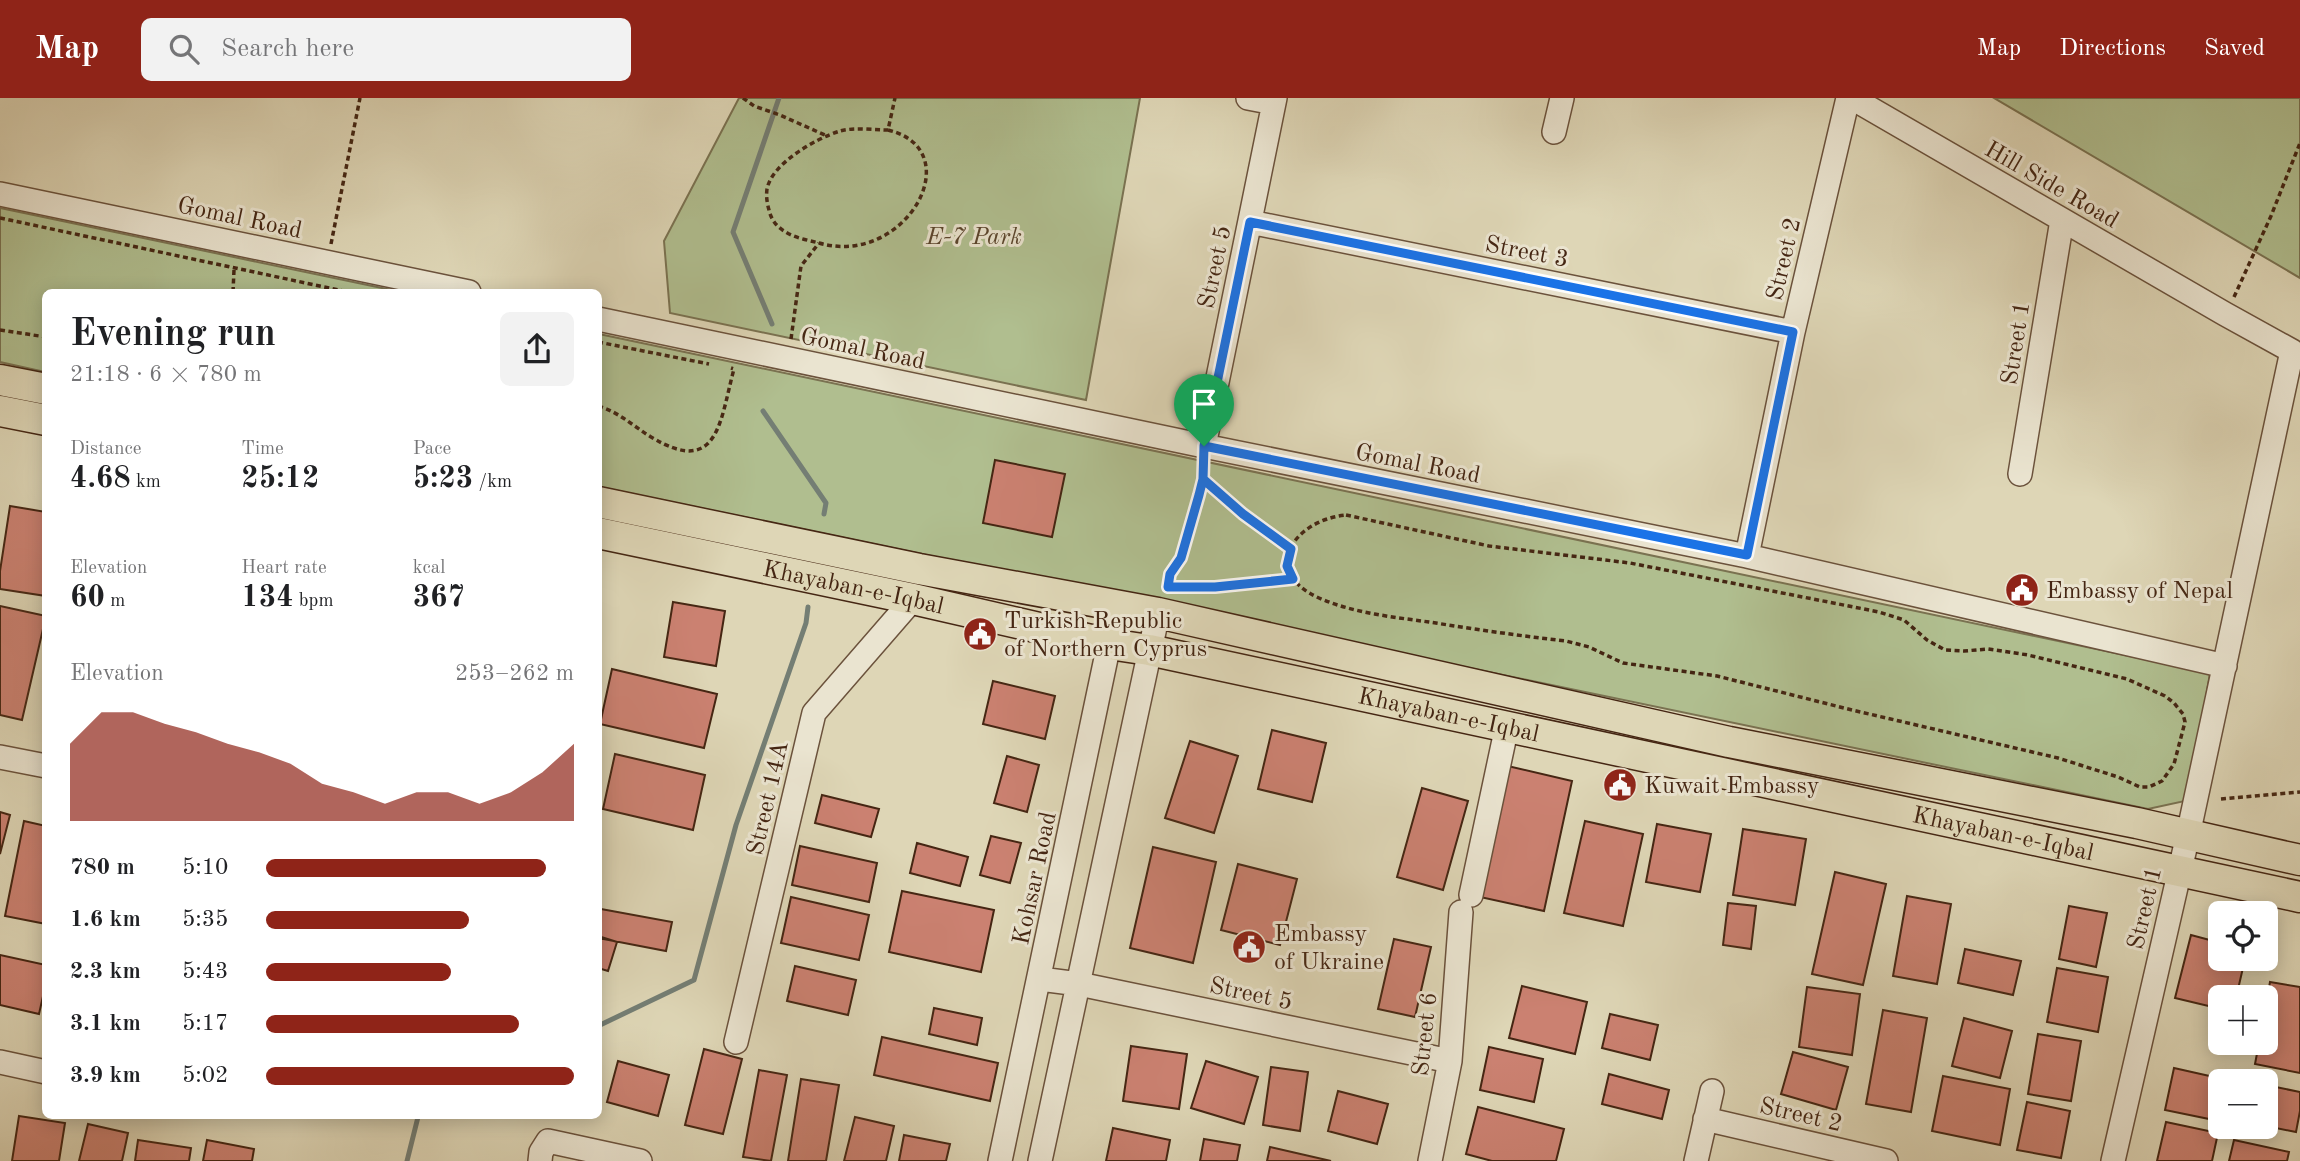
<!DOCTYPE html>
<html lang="en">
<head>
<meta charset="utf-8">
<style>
	:root { --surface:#fff; --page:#f2f2f2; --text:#202124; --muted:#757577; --accent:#8f2418 }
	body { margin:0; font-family:"Old Standard TT",serif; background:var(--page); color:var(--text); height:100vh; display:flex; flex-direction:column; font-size:26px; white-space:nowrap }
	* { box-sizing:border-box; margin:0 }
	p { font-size:23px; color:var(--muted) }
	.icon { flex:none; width:38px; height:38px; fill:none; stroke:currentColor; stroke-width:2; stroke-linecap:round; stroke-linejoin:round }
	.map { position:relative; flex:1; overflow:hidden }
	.sheet { position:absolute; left:42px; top:191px; width:560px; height:830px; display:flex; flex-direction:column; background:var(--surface); border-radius:10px; box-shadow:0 4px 18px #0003 }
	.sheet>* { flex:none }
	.tools { position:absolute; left:2208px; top:803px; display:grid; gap:14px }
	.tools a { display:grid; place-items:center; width:70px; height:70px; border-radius:10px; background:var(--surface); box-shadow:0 4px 18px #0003; font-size:35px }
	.pin { position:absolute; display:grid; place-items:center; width:60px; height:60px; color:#fff; margin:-72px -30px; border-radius:50% 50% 50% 0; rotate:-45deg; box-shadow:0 0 7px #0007 }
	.pin .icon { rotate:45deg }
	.round { display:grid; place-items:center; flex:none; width:74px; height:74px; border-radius:10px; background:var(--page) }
	.headline { display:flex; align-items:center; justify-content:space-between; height:119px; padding:0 28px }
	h1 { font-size:38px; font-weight:700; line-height:52px }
	.stats { display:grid; grid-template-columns:repeat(3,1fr); gap:10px; height:119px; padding:7px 28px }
	.stats div { display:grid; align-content:center }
	.stats b { font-size:30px; font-weight:700 }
	.stats small { font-size:19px; font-weight:400 }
	.stats p { font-size:19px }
	.chart { height:196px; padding:14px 28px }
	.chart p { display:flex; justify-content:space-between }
	.chart svg { width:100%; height:126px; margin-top:7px; fill:var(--accent); opacity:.7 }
	ul { padding:0 28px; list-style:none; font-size:23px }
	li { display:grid; grid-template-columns:112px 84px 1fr; align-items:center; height:52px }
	li i { height:18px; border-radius:9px; background:var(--accent) }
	header { display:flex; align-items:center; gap:42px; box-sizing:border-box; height:98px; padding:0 35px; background:var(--accent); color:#fff }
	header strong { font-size:33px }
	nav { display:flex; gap:38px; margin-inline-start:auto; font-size:24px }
	.search { width:490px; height:63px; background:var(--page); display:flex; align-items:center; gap:18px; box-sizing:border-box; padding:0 24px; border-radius:10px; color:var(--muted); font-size:26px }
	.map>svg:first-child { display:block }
	.green { fill:#b0be8f; stroke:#7a7251; stroke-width:2 }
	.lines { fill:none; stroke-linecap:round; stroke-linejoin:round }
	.stream { stroke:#747e74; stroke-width:5 }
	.building { fill:#cb8171; stroke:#452613; stroke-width:2 }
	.minor-casing { stroke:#6b523c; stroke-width:26 }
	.major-casing { stroke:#452613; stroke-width:33 }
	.path { stroke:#452613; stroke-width:3.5; stroke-dasharray:5 3.5; stroke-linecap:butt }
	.minor { stroke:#eae4d0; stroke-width:23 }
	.major { stroke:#ded6b6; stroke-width:30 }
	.route-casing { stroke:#fff; stroke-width:14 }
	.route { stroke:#1a73e8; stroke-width:9 }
	.labels { text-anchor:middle; stroke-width:6; stroke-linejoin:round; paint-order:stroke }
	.street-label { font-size:24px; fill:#452613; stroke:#eae4d0 }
	.park-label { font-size:24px; font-style:italic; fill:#5a442c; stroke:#eae4d0 }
	.poi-label { font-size:24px; fill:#452613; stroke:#eae4d0; text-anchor:start }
</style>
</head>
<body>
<header>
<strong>Map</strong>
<div class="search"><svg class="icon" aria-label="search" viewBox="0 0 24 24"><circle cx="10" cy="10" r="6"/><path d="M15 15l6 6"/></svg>Search here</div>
<nav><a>Map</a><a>Directions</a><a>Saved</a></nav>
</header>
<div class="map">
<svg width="2300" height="1063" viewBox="0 0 2300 1063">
	<rect width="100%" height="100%" fill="#ded6b6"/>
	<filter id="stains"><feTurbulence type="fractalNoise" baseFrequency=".00286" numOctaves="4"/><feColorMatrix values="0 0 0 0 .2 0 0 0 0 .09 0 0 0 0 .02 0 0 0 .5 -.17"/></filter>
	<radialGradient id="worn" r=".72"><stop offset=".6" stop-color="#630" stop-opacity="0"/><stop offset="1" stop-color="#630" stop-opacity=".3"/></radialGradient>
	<path class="green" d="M739,0H1140L1086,302L670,215L664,143Z
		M1994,0H2300V180Z
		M0,110L401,194H46L45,274L0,264Z
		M599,236L2210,575L2194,672L2185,703L2148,711L599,389Z"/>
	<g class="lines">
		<path class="stream" d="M772,226L733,134L779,0
			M763,313L826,405L824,416
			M598,928L694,882L736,727L806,525L808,509
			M407,1063L418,1019L422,1017"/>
	</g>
	<path class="building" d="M995,362L1065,376L1052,439L983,425Z
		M10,408L46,414V498L0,491V473Z
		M673,504L725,513L716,568L664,559Z
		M0,508L46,518L22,622L0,617Z
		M612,571L717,596L704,650L600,626Z
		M993,583L1055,598L1045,641L983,626Z
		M1272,632L1326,645L1312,704L1258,691Z
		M1190,643L1238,658L1214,735L1165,720Z
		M615,656L705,677L693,732L603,711Z
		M1007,658L1039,667L1027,714L994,705Z
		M1499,666L1572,683L1544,813L1471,797Z
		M1422,690L1468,703L1443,792L1397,779Z
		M822,697L879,711L871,739L815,725Z
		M0,714L10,717L0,756Z
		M24,723L46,728V826L5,818Z
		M1585,723L1643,736L1623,828L1564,815Z
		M1657,726L1711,736L1700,794L1646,784Z
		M1743,731L1806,741L1795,807L1733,797Z
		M991,738L1021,745L1010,785L980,777Z
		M917,745L968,759L960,788L910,775Z
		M800,748L877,765L869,804L792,787Z
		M1153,749L1216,764L1193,865L1130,850Z
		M1238,766L1297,781L1280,847L1221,832Z
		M1835,774L1886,786L1863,887L1812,876Z
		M902,793L994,812L981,874L889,854Z
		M1907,798L1951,806L1937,886L1893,878Z
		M791,799L869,817L859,862L781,845Z
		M1728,805L1756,808L1751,851L1723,847Z
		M2069,808L2107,815L2096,869L2059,861Z
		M601,811L672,824L666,853L598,840Z
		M2191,837L2221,845V861H2245L2236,900H2221V911L2175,900Z
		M598,838L617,844L608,873L598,870Z
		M1394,841L1431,849L1415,919L1378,911Z
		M1965,851L2021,863L2013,897L1958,885Z
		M0,857L46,867V885L39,916L0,907Z
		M795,868L856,882L848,917L787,903Z
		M2057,870L2108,879L2098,934L2047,924Z
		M2270,884L2300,889V975L2255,966L2259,945H2266V906Z
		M1522,888L1587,904L1575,956L1509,940Z
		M1807,889L1860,896L1852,957L1799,949Z
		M934,910L982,920L977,947L929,936Z
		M1883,912L1927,920L1911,1014L1866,1006Z
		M1610,916L1658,927L1650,962L1602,950Z
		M1964,920L2012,933L2000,980L1952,968Z
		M2038,936L2081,943L2071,1003L2028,996Z
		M882,939L998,965L990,1003L874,977Z
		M1131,948L1187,956L1179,1011L1123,1003Z
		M1489,949L1543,961L1534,1004L1480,992Z
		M704,951L742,961L723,1036L685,1027Z
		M1793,954L1848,969L1836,1012L1781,996Z
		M618,963L669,977L658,1018L607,1004Z
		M1206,963L1258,979L1244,1026L1191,1010Z
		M1271,969L1308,974L1300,1033L1263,1027Z
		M2174,970L2223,981L2214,1022L2165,1012Z
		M759,972L787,977L771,1063L743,1059Z
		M1609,976L1669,992L1662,1021L1602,1006Z
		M1943,978L2010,991L2000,1047L1932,1033Z
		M801,981L839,987L826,1063H788Z
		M2266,987L2300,994V1013L2296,1034L2266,1028Z
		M1338,993L1388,1006L1377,1046L1328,1033Z
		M2027,1004L2070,1013L2061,1060L2017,1052Z
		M1478,1009L1564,1031L1556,1063H1492L1466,1056Z
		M19,1018L65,1025L59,1063H12Z
		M855,1019L894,1028L886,1063H844Z
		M2166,1024L2218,1035L2212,1063H2157Z
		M88,1026L128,1035L122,1063H79Z
		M1113,1030L1170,1042L1166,1063H1106Z
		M904,1037L950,1046L946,1063H899Z
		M1204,1041L1240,1047L1237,1063H1200Z
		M138,1042L191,1050L189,1063H135Z
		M207,1042L254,1051L252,1063H203Z
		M2234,1042L2289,1054L2287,1063H2229Z
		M1270,1049L1331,1063H1267Z"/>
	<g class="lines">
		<g class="minor-casing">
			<path id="minor" d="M1248,0L1274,5
				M1852,0L2225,216L2292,253L2188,737L2113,1063
				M1554,34L1562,0
				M0,96L469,194
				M1250,124L1793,234
				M598,221L1204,348L1747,458L2225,568
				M1204,348L1275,0
				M2020,376L2062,122
				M1747,458L1793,234L1848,0
				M0,659L46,668
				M1471,797L1507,628
				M1040,881L1079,886L1450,963
				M736,944L814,615L913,501
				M0,964L46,974
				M1705,1021L1886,1063
				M540,1063L541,1054L548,1043L640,1063
				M1000,1063L1117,508
				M1040,1063L1158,515
				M1430,1063L1450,963L1461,814
				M1696,1063L1712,993"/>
		</g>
		<g class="major-casing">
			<g id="major">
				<path d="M0,282L46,291"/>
				<path d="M0,313L46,322"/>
				<path d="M598,404L919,471L1158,515L1729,644L2137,725L2300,762"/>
				<path id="s1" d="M598,435L913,501L1109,546L1149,552L2300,799"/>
			</g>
		</g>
		<path class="path" d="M743,0L754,8L780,17L827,38
			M888,32C971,52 906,170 819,145C808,142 794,140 784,133C776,128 771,121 769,112C767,105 766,98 767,91C772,65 817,40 840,33C855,29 873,32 888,32L895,0
			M0,120L348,194
			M331,146L360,0
			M233,194L234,172
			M2234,199L2271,118L2300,45
			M0,232L46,239
			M791,241L801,168L819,145
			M598,244L709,266
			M598,308C619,314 633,328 651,339C719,380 720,322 734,271L731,270
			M1203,381L1243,416L1291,451
			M1346,417L1489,448L1630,465L1879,514L1904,522L1927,542L1945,552L1964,553L1988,551L2028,557L2127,581L2165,598L2174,605L2183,616L2185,624L2174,666L2162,683L2149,689H2140L2118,679L2058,660L1852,612L1717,578L1623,565L1589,549L1566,543C1520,538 1474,531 1429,524C1393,519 1353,515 1319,500C1259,473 1294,422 1346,417Z
			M1168,489H1215L1293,481
			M1166,493L1170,476L1181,460L1193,419L1203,381L1204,368
			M2221,701L2300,694"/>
		<use href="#minor" class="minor"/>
		<use href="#major" class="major"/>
	</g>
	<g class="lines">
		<g class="route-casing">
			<path id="route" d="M1204,348L1203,381L1199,397L1181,460L1170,476L1168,489H1215L1293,481L1287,468L1291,451L1243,416L1203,381L1204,348L1747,457L1793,234L1250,124L1204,348"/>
		</g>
		<use href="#route" class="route"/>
	</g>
	<defs>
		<g id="civic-disc" transform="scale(1.75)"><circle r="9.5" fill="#8f2418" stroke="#eae4d0"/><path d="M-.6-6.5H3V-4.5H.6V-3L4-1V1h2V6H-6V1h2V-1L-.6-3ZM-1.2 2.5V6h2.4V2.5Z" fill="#fff"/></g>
	</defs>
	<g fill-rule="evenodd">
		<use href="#civic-disc" x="2022" y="492"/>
		<use href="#civic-disc" x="980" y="536"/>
		<use href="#civic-disc" x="1620" y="687"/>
		<use href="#civic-disc" x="1249" y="849"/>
	</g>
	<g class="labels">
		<g class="street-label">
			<text transform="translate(2052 86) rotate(30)" y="8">Hill Side Road</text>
			<text transform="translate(240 119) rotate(12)" y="8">Gomal Road</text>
			<text transform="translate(1527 153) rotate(11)" y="8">Street 3</text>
			<text transform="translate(1783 161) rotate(-77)" y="8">Street 2</text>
			<text transform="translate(1214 169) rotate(-78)" y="8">Street 5</text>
			<text transform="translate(2015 245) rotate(-81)" y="8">Street 1</text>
			<text transform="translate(863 250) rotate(12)" y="8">Gomal Road</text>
			<text transform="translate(1418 365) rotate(11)" y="8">Gomal Road</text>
			<text dy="8" stroke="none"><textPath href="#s1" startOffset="261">Khayaban-e-Iqbal</textPath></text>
			<text dy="8" stroke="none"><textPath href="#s1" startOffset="870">Khayaban-e-Iqbal</textPath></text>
			<text transform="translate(767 700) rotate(-77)" y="8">Street 14A</text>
			<text dy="8" stroke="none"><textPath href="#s1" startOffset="1437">Khayaban-e-Iqbal</textPath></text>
			<text transform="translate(1034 780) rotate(-78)" y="8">Kohsar Road</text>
			<text transform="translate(2144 810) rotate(-77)" y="8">Street 1</text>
			<text transform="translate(1251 895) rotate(12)" y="8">Street 5</text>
			<text transform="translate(1424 936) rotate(-84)" y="8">Street 6</text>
			<text transform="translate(1801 1016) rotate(13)" y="8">Street 2</text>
		</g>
		<g class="park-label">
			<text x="974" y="146">E-7 Park</text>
		</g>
		<g class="poi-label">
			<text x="2046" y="500">Embassy of Nepal</text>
			<text x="1004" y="530">Turkish Republic<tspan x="1004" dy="28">of Northern Cyprus</tspan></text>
			<text x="1644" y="695">Kuwait Embassy</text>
			<text x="1274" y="843">Embassy<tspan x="1274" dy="28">of Ukraine</tspan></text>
		</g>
	</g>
	<rect width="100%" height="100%" filter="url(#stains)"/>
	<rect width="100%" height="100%" fill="url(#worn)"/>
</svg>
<div class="tools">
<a><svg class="icon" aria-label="locate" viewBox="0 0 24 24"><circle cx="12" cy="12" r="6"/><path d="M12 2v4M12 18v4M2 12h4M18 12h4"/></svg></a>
<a>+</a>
<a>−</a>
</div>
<div class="pin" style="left:1204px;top:348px;background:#1e9e55"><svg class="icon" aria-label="arrive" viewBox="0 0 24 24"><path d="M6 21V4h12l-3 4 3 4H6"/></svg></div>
<section class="sheet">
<div class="headline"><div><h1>Evening run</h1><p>21:18 · 6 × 780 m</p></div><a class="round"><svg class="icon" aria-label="share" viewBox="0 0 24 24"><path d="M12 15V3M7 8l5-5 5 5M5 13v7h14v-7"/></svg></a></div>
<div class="stats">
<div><p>Distance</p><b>4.68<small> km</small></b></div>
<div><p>Time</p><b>25:12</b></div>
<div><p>Pace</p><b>5:23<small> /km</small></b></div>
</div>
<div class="stats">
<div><p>Elevation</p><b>60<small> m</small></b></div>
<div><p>Heart rate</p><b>134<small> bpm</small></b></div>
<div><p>kcal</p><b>367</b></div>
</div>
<div class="chart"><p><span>Elevation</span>253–262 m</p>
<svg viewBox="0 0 160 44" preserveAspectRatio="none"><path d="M0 44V17L10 6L20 6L30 10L40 13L50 17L60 20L70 24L80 31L90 34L100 38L110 34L120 34L130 38L140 34L150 27L160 17V44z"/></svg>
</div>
<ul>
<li><b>780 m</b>5:10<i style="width:91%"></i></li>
<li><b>1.6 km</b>5:35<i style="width:66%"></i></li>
<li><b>2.3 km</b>5:43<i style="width:60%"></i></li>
<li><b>3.1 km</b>5:17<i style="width:82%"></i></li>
<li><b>3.9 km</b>5:02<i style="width:100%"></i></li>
</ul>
</section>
</div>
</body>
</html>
